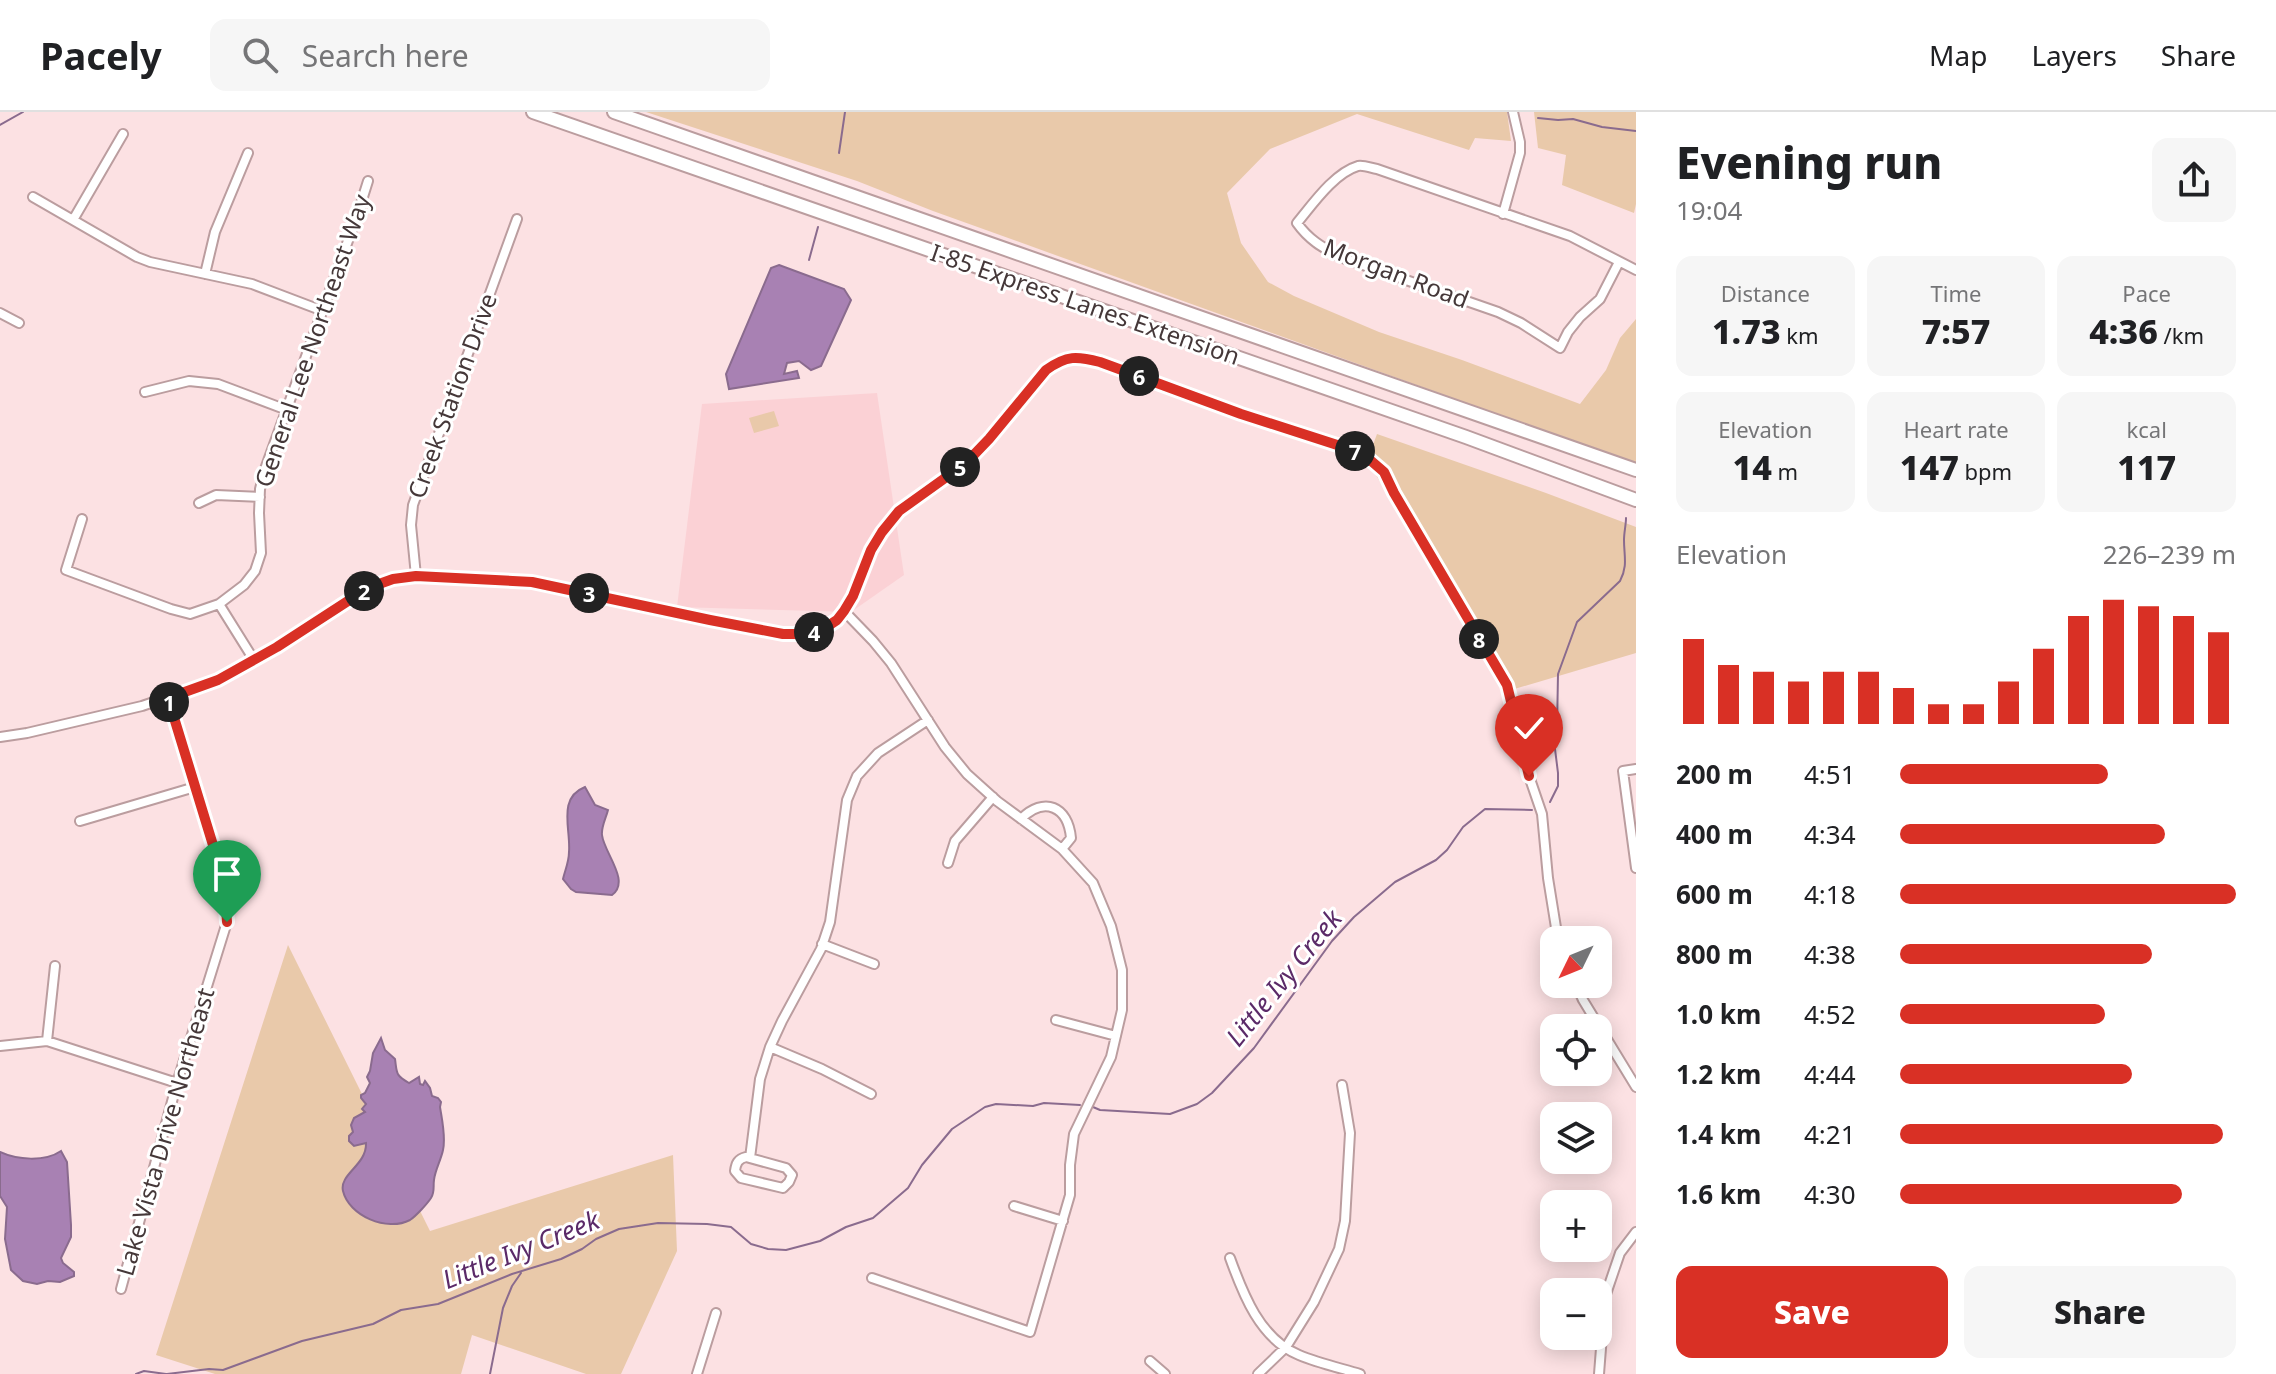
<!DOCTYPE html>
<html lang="en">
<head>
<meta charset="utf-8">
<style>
	:root { --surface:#fff; --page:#f6f6f6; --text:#202124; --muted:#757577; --line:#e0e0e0; --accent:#d93025 }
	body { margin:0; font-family:"Noto Sans",sans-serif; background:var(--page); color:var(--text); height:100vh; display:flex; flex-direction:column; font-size:30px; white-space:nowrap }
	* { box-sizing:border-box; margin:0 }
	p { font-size:26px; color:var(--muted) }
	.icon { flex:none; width:44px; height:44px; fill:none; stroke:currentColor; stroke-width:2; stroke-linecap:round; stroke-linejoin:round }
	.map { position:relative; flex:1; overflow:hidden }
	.drawer { display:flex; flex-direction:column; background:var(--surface); width:640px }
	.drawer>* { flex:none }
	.needle { width:52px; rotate:227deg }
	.controls { position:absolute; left:1540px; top:814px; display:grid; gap:16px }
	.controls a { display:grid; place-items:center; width:72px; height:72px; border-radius:16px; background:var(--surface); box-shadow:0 4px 20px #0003; font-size:40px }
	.pin { position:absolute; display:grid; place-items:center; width:68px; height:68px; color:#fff; margin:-82px -34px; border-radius:50% 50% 50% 0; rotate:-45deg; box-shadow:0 0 8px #0007 }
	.pin .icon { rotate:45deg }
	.km { position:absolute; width:40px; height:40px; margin:-20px; border-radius:50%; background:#222; color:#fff; font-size:22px; line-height:40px; text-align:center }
	.round { display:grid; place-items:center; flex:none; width:84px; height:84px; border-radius:16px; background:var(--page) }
	.head { display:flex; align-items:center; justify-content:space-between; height:136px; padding:0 40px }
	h1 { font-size:44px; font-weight:800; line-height:60px }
	.metrics { display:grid; grid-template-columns:repeat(3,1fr); gap:12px; height:136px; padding:8px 40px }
	.metrics div { display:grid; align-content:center; border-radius:16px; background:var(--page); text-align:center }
	.metrics b { font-size:34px; font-weight:800 }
	.metrics small { font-size:22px; font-weight:400 }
	.metrics p { font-size:22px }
	.chart { height:224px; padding:16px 40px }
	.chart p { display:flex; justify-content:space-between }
	.chart svg { width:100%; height:144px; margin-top:8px; stroke:var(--accent); stroke-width:6 }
	.cta { display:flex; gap:16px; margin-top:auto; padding:16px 40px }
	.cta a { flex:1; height:92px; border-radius:16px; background:var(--accent); color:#fff; font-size:32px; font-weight:800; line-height:92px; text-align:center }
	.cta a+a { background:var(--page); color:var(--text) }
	ul { padding:0 40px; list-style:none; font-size:26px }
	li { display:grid; grid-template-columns:128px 96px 1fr; align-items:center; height:60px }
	li i { height:20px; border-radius:10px; background:var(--accent) }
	header { display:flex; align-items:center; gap:48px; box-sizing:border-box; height:112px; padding:0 40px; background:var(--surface); border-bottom:2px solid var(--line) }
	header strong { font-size:38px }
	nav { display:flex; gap:44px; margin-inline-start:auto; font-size:28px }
	.search { width:560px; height:72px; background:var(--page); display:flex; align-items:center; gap:20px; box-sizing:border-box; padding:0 28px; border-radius:16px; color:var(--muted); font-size:30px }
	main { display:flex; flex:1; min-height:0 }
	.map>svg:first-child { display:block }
	.built { fill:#fbd1d5 }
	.green { fill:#e9c9aa }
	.water { fill:#a881b3; stroke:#8a6b8e; stroke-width:2 }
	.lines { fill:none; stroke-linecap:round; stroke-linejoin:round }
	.stream { stroke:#8a6b8e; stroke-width:2 }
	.minor-casing { stroke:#bb9d9f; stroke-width:12 }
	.highway-casing { stroke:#bb9d9f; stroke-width:16 }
	.minor { stroke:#fff; stroke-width:8 }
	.highway { stroke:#fff; stroke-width:12 }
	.route-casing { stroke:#fff; stroke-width:16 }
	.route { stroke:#d93025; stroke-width:10 }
	.labels { text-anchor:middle; stroke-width:6; stroke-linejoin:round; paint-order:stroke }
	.street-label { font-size:24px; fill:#453839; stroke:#fff }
	.water-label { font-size:26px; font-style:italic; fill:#5b2a68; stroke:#fff }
</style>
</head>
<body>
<header>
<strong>Pacely</strong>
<div class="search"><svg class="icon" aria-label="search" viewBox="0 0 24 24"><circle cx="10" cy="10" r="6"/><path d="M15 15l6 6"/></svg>Search here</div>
<nav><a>Map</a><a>Layers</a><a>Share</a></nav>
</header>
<main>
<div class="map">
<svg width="1636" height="1262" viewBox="0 0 1636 1262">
	<rect width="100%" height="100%" fill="#fce1e3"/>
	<path class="built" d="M877,281L904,463L851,500L677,495L702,292Z"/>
	<path class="green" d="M646,0H1507L1511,29L1475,26L1469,38L1357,2L1270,37L1227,81L1241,131L1268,170L1294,184L1379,220L1462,248L1580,292L1606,258L1620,226L1636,207V352L933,99L857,69Z
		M1534,0H1636V92L1634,101L1562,73L1566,43L1538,36Z
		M774,299L779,314L754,321L749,306Z
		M1377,322L1546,381L1636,415V541L1511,578L1367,349Z
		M288,833L430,1119L673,1043L677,1139L621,1262H586L472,1223L461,1262H215L156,1243Z"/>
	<path class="water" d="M779,153L844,177L851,188L821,254L811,258L799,249L787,251L784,262L797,259L799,266L729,277L726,262L771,156Z
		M585,675L595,693L608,698C606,706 601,715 602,723C604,741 631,769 612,783L576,780L571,777L563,767C565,758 569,750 569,740C571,717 557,686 585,675Z
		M381,926L385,938L395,947C397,961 395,963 409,971L419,965L420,972L423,973L425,969L430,976L432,984L438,986L441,990L440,995C442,1008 446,1025 443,1038C441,1048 435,1058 434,1068C433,1074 435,1080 431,1086C427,1092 416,1104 410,1108C387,1120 349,1104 343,1079C339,1062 367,1053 366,1031L354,1034L349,1029V1024L353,1020L351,1013L354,1006L365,1000L362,997L366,992L361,986V983L365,981L370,971L367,965L370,959L373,941Z
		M61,1039L67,1050L71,1113V1125L61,1146L63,1151L74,1160V1164L60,1170L48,1169L37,1172L23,1169L11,1158L5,1127L7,1095L0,1084V1040C17,1048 45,1050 61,1039Z"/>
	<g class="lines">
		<path class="stream" d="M1538,6L1558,8L1573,7L1602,15L1636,19
			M0,13L23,0
			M839,41L845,0
			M809,148L818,115
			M1550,690L1558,674V661L1554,629L1557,617L1558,562L1577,510L1620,469C1628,454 1624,444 1624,428C1624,420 1626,413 1626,406
			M1093,995L1100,998L1170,1002L1197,992L1212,981L1254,936L1332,829L1354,805L1395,770L1436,748L1447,738L1463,715L1485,697L1532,698
			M136,1262L144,1259L166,1262
			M167,1262L209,1257L223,1258L302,1229L373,1212L401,1198L438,1192L512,1162L561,1147L582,1137L596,1127L619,1117L658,1111L707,1112L731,1115L751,1132L768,1137L786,1138L820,1129L846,1115L873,1106L908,1076L922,1053L952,1017L985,995L996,992L1033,994L1044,991L1080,993
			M490,1262L503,1196L512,1174L521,1161"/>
		<g class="minor-casing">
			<path id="minor" d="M33,85L137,145L150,150L252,172L323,199
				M1503,102L1520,41V30L1513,0
				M73,108L123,22
				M1619,150L1600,187L1580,205L1568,220L1560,236L1521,211L1498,200L1340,145C1322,135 1309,128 1297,111C1312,93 1334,61 1358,54C1364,53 1371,56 1377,57L1570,124L1636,158
				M205,162L215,120L248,41
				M0,201L19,211
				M145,280L189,269L218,272L287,298
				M199,391L216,383L260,385
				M82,407L66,458L171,497L190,502L219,492L244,473L255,459L261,441L259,401L260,377L265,357L357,104L368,69
				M416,464L411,413L413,393L517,107
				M219,492L254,548
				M844,499L873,529L891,551L945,635L967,662L997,689L1062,737L1093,771L1111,814L1122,858V898L1111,945L1074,1022L1070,1053V1083L1030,1220L872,1166
				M0,625L27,621L142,594L218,568L277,535L368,476L393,467L416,464L532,470L710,508L783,522H800L822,518L837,508L844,499L853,484L871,438L882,420L899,399L966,351L1013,299L1046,258L1058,249L1068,246H1083L1100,250L1241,302L1362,341L1384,360L1394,381L1507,573L1529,664L1542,702L1548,766L1558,828
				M1636,657L1623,659L1636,756
				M1021,707C1044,684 1068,694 1071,726L1062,737
				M80,709L195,675
				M948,751L955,729L993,685
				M822,832L874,852
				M1576,872L1583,888L1636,975
				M1056,908L1116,924
				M47,929L55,854
				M0,934L47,929L177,971
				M770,935L822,957L871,982
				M746,1045L786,1056L792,1063L789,1070L783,1076L741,1066L735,1059C736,1051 738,1047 746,1045Z
				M750,1046L760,967L770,935L782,909L821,837L830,810L847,688L857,664L878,641L928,608
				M1014,1094L1063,1109
				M1230,1146C1243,1182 1260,1227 1299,1243C1318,1251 1340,1256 1360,1262
				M121,1177L177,971L227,810L224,769L168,586
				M1150,1249L1165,1262
				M697,1262L716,1201
				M1258,1262L1286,1235L1314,1190L1339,1137L1345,1109L1350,1021L1342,973
				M1599,1262L1605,1185L1620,1141L1636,1120"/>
		</g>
		<g class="highway-casing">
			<path id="highway" d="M533,0L1466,325L1636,388
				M614,0L1636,358"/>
		</g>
		<use href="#minor" class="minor"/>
		<use href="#highway" class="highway"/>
	</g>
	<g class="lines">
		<g class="route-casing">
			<path id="route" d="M227,810L224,769L168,586L218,568L277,535L368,476L393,467L416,464L532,470L710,508L783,522H800L822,518L837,508L844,499L853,484L871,438L882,420L899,399L966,351L989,327L1046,258C1067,243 1077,244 1100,250L1241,302L1362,341L1384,360L1394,381L1507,573L1529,664"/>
		</g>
		<use href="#route" class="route"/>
	</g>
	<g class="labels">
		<g class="street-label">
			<text transform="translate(1396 162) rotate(21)" y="8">Morgan Road</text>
			<text transform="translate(1085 193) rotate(19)" y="8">I-85 Express Lanes Extension</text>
			<text transform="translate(313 229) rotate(-71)" y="8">General Lee Northeast Way</text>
			<text transform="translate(453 284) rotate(-70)" y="8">Creek Station Drive</text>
			<text transform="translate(166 1020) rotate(-74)" y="8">Lake Vista Drive Northeast</text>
		</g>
		<g class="water-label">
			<text transform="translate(1284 866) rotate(-51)" y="9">Little Ivy Creek</text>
			<text transform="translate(521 1138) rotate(-22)" y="9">Little Ivy Creek</text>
		</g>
	</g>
</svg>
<div class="controls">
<a><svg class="needle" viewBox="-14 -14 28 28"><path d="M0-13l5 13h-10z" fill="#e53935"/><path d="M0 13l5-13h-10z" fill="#757577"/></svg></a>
<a><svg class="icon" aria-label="locate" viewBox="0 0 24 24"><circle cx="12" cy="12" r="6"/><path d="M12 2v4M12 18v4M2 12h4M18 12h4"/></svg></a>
<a><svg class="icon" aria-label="layers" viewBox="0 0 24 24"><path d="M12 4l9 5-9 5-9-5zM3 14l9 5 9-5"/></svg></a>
<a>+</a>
<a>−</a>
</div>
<div class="pin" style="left:227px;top:810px;background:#1e9e55"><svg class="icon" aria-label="arrive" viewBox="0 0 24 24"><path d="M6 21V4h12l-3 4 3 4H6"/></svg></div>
<div class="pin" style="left:1529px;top:664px;background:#d93025"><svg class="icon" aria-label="check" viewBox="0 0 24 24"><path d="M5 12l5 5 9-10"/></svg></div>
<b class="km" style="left:169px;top:590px">1</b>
<b class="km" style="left:364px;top:479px">2</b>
<b class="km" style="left:589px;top:481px">3</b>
<b class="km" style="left:814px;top:520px">4</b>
<b class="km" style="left:960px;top:355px">5</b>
<b class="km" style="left:1139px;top:264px">6</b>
<b class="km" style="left:1355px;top:339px">7</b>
<b class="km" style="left:1479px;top:527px">8</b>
</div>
<section class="drawer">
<div class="head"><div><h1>Evening run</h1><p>19:04</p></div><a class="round"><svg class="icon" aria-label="share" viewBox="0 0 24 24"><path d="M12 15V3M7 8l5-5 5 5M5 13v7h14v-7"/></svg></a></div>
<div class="metrics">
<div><p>Distance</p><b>1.73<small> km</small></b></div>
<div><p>Time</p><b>7:57</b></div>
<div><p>Pace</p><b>4:36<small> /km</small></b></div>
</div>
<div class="metrics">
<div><p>Elevation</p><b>14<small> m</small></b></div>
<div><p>Heart rate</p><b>147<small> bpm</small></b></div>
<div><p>kcal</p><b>117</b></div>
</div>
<div class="chart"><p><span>Elevation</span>226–239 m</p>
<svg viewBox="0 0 160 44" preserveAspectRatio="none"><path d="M5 44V18M15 44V26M25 44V28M35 44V31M45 44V28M55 44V28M65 44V33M75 44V38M85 44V38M95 44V31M105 44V21M115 44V11M125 44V6M135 44V8M145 44V11M155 44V16"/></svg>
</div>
<ul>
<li><b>200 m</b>4:51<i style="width:62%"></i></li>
<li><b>400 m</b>4:34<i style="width:79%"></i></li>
<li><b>600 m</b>4:18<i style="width:100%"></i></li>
<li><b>800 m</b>4:38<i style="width:75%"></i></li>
<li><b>1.0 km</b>4:52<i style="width:61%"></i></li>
<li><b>1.2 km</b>4:44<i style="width:69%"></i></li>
<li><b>1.4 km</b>4:21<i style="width:96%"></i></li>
<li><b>1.6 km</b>4:30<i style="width:84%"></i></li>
</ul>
<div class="cta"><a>Save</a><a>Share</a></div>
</section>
</main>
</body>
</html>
